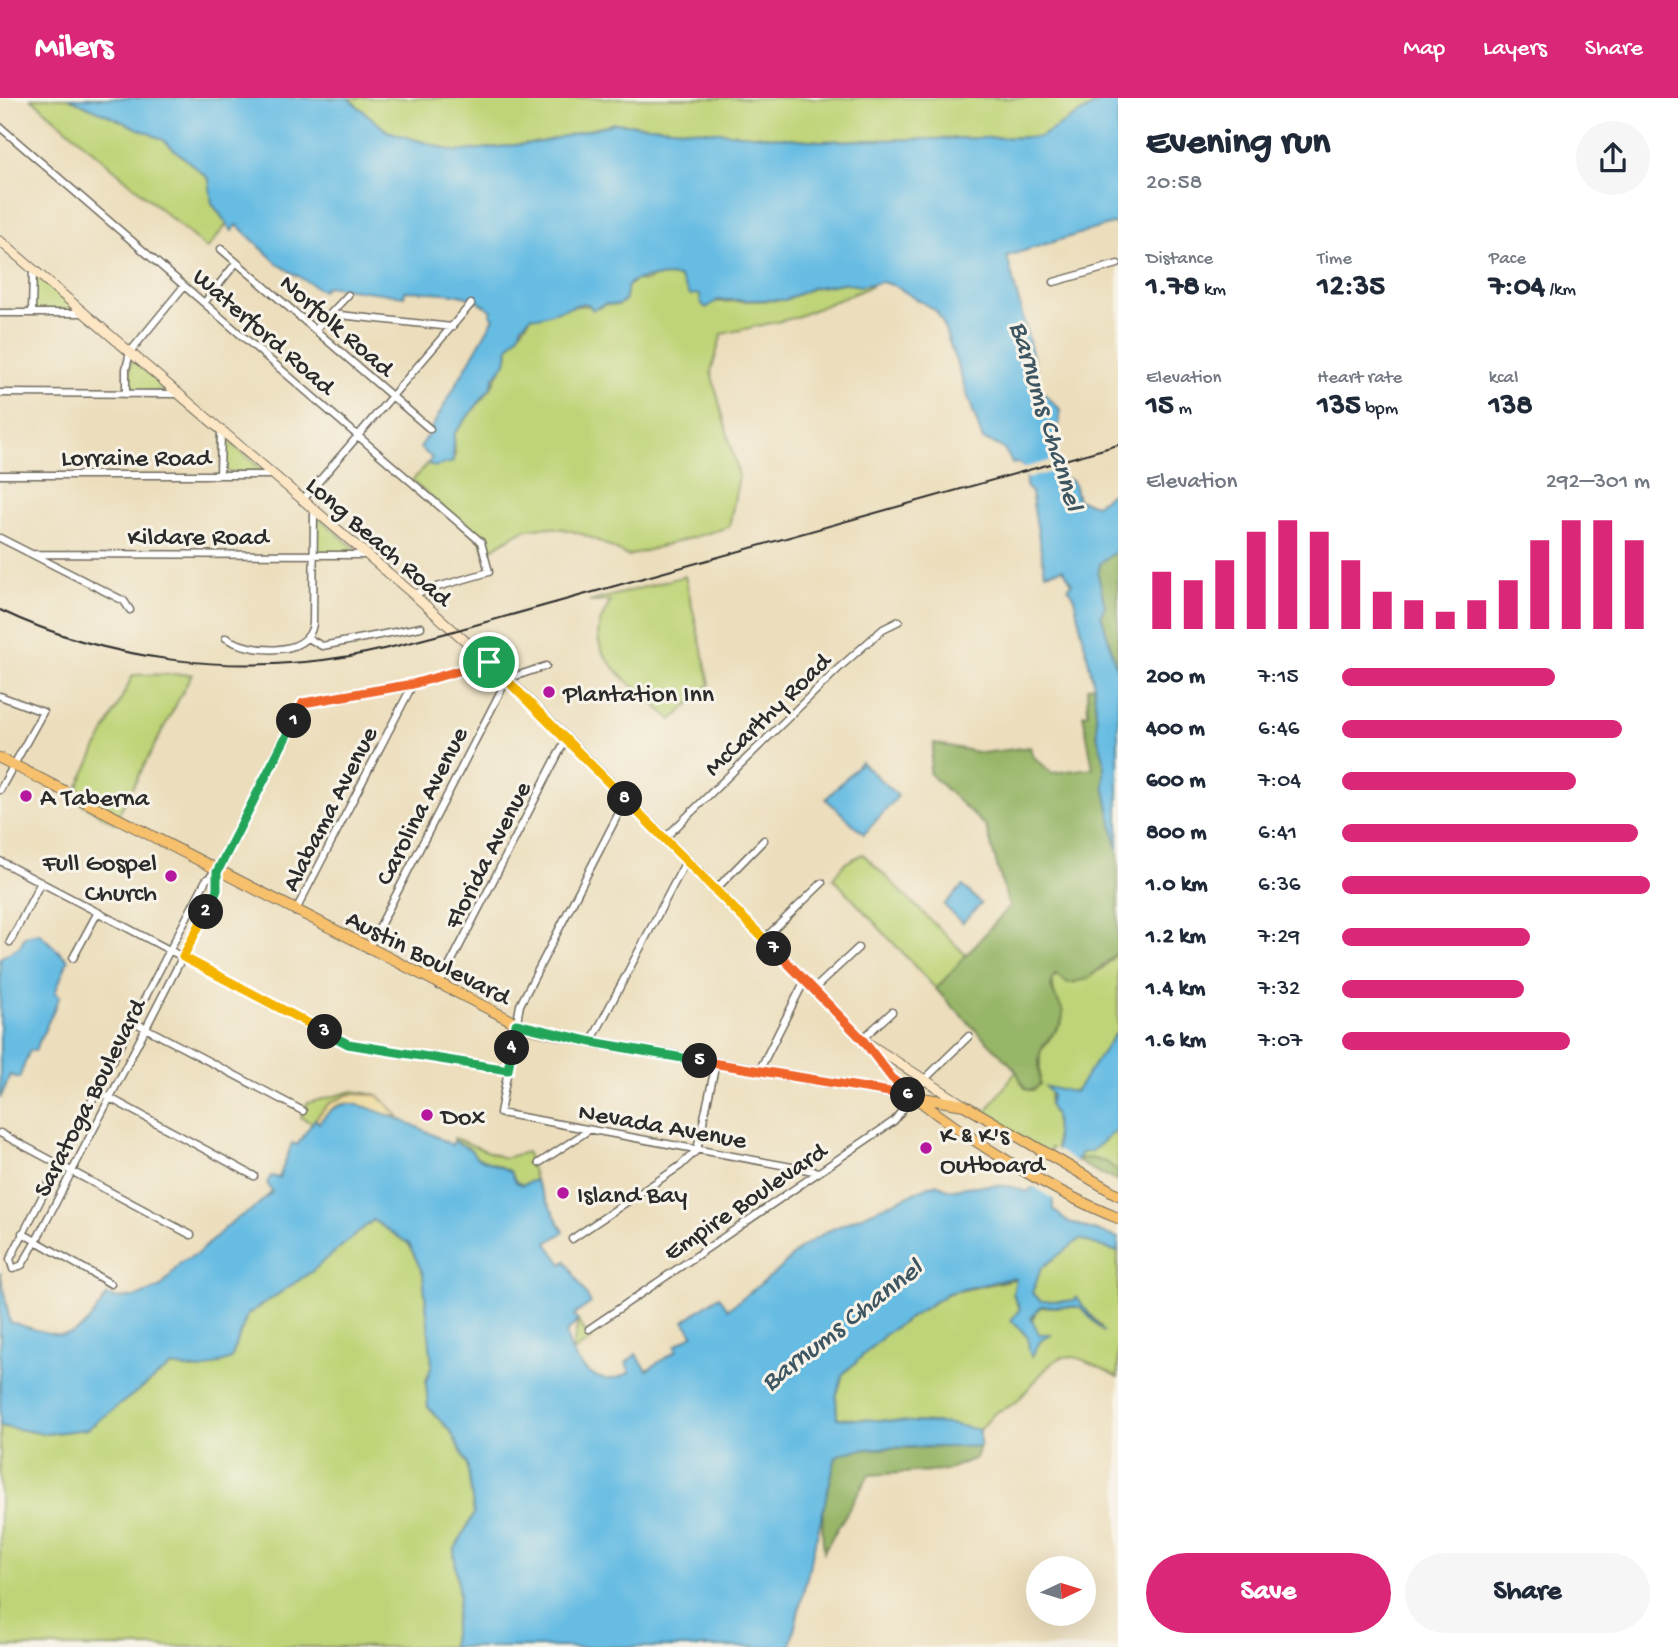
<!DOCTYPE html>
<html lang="en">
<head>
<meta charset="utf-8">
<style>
	:root { --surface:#fff; --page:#f6f6f7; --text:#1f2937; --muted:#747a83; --accent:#db2777 }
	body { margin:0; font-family:"Gochi Hand",sans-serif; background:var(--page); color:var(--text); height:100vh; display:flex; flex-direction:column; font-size:26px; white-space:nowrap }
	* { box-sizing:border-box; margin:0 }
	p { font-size:23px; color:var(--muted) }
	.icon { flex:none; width:38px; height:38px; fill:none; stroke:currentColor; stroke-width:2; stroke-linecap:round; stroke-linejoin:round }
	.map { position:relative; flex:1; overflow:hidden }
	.details { display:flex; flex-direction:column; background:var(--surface); width:560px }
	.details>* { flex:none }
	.needle { width:46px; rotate:86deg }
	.tools { position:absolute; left:1026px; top:1458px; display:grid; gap:14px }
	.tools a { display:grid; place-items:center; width:70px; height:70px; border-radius:50%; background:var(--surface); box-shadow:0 7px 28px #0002; font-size:35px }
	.pin { position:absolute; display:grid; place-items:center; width:60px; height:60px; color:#fff; margin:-30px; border:4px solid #fff; border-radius:50%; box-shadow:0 2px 7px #0007 }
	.km { position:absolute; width:35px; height:35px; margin:-18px; border-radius:50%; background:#222; color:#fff; font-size:19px; line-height:35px; text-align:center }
	.round { display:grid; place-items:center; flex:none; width:74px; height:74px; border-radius:37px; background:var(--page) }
	.head { display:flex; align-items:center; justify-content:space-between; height:119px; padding:0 28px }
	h1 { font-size:38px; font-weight:800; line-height:52px }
	.figures { display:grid; grid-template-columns:repeat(3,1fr); gap:10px; height:119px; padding:7px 28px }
	.figures div { display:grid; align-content:center }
	.figures b { font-size:30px; font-weight:800 }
	.figures small { font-size:19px; font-weight:400 }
	.figures p { font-size:19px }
	.chart { height:196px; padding:14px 28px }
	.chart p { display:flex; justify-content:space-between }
	.chart svg { width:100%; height:126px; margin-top:7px; stroke:var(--accent); stroke-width:6 }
	.action { display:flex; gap:14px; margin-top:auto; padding:14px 28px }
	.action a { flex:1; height:80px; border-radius:42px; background:var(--accent); color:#fff; font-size:28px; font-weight:800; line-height:80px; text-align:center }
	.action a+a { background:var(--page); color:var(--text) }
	ul { padding:0 28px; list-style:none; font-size:23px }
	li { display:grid; grid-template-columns:112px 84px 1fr; align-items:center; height:52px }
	li i { height:18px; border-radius:9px; background:var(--accent) }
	header { display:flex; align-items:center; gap:42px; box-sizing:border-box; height:98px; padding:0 35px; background:var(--accent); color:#fff }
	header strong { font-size:33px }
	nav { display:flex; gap:38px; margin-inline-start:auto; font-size:24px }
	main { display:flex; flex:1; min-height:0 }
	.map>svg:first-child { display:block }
	.green { fill:#bfd478; stroke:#758052; stroke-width:2 }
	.forest { fill:#97b668; stroke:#61704a; stroke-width:2 }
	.sand { fill:#eeda9e; stroke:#8c8264; stroke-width:2 }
	.water { fill:#66bce3; stroke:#487487; stroke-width:2 }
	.pier { fill:#ecdebc }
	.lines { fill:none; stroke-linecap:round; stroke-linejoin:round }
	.street-casing { stroke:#6f6a5e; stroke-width:9 }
	.secondary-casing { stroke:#6f6a5e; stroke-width:11 }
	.primary-casing { stroke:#6f6a5e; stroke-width:12 }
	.street { stroke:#fff; stroke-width:6 }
	.secondary { stroke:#fce6c4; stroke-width:9 }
	.primary { stroke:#f7c06c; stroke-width:10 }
	.rail { stroke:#2b2b2b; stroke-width:2 }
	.split-1-casing { stroke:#fff; stroke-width:14 }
	.split-2-casing { stroke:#fff; stroke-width:14 }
	.split-3-casing { stroke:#fff; stroke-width:14 }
	.split-4-casing { stroke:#fff; stroke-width:14 }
	.split-5-casing { stroke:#fff; stroke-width:14 }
	.split-6-casing { stroke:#fff; stroke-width:14 }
	.split-7-casing { stroke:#fff; stroke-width:14 }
	.split-8-casing { stroke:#fff; stroke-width:14 }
	.split-9-casing { stroke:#fff; stroke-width:14 }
	.split-1 { stroke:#f0652b; stroke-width:9 }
	.split-2 { stroke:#22a559; stroke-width:9 }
	.split-3 { stroke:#f5b400; stroke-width:9 }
	.split-4 { stroke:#22a559; stroke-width:9 }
	.split-5 { stroke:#22a559; stroke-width:9 }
	.split-6 { stroke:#f0652b; stroke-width:9 }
	.split-7 { stroke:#f0652b; stroke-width:9 }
	.split-8 { stroke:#f5b400; stroke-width:9 }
	.split-9 { stroke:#f5b400; stroke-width:9 }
	.poi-dot { fill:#b5179e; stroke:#f7f3e8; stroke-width:2.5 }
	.labels { text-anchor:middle; stroke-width:6; stroke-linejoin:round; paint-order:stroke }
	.street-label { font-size:26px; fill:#2b2b2b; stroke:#f7f3e8 }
	.poi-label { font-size:26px; fill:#2b2b2b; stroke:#f7f3e8; text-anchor:start }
	.water-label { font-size:28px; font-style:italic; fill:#3d5662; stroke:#f7f3e8 }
</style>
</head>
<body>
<header>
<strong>Milers</strong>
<nav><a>Map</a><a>Layers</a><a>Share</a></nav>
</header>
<main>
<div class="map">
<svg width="1118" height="1549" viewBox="0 0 1118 1549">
	<rect width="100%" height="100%" fill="#f7f3e8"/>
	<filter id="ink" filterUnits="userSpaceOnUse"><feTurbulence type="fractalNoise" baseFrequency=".0143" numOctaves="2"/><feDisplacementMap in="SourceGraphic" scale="14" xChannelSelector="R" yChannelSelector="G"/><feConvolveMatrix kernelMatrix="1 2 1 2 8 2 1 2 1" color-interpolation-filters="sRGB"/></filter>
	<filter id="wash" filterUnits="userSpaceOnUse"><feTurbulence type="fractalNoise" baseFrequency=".00686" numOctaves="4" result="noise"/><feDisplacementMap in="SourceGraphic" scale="28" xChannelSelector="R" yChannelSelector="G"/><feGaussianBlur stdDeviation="1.57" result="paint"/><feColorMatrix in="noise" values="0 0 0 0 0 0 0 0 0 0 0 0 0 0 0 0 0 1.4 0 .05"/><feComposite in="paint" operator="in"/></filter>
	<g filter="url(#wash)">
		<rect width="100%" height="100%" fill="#ecdebc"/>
		<path class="green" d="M31,0H69L162,41L209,81L212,105L227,126L207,151Z
			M348,0H1106L1040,39L820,43L615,25L541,44L456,54L387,33Z
			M34,174L80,213L33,214Z
			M659,177L679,179L711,204L785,202L813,190L844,185L872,188L794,220L722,236L711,274L739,378L729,429L628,458C598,442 564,423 528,431C514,435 497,448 485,456L481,443L412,383L428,365L431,368L455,358L454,336L491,290L509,256V248L532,218C557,216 575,202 599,210L605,206L618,207L624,203L627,189L635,182L645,183Z
			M131,259L169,293L128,294Z
			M223,338L266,375L222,374Z
			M316,417L360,455H315Z
			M685,478L710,586L672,622C653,604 608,572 600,548C594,531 603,517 611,503L589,504Z
			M192,576L114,725L72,700L133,577Z
			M863,756L967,858L936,891L833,780L845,765Z
			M1118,854V932L1075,995L1046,989L1051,995L1049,1000L1055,1018L1057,1054L1051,1050L1047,1055L984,1017L1017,972L1040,986V954L1061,925L1051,881L1060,876L1073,885L1102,871Z
			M353,993L378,997C344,996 334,997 313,1025L301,1020L307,1005Z
			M1118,1031V1073L1105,1064L1077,1061L1081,1054Z
			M454,1040L504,1060L527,1054L535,1082L523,1087L516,1084L510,1073L476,1059L470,1051L454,1043Z
			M373,1122L409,1146L423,1176L432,1267L426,1284L428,1309L451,1334L467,1365L474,1416L454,1453L459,1499L451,1549H0V1328L45,1336L87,1331L171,1268L201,1272L231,1261L247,1217L311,1174Z
			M1080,1141L1118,1154V1279C1054,1245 1063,1254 1018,1302C1012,1309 1002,1310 995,1315C989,1320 985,1327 980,1332L949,1326L837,1320L836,1299L843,1276L888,1234L949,1195L1016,1181L1013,1196L1021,1211L1011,1222L1028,1239L1032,1257L1041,1242L1050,1237L1039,1236L1031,1225L1038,1209H1080L1102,1229L1077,1203H1041L1032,1195L1041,1170Z
			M578,1223L591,1242L572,1255Z"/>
		<path class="forest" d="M1118,452V575L1101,516L1105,508L1098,477L1100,465Z
			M1094,587L1098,641L1104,659V687L1118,754V854L1088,881L1068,885L1056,876C1042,890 1062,901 1063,916C1064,930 1045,939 1041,953C1037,962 1040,976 1040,986L1034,992H1027C1019,985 1020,976 1013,969C988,943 961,919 936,891L1009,809L986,729L929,675L934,645L982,655L1030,649L1033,658L1052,675L1093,670L1083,616L1088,615L1087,590Z
			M1090,1060L1106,1064L1118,1073V1084L1085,1068L1077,1061Z
			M980,1348L976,1360L947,1372L869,1377L824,1453C821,1431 821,1369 841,1355C851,1348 957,1350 980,1348Z"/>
		<path class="sand" d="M349,996L378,997L399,1018C366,1019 348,985 319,1025L315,1021L328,1006Z"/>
		<path class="water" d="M69,0H348L387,33L456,54L541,44L615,25L820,43L1040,39L1106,0H1118V124L1007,158L1042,294L1060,311L1057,353L1051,362L1054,373L1074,385L1078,402L1096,407L1118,390V452L1100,465L1098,477L1105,508L1101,516L1118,575V754L1104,687V660L1098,641L1094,587L1073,496L1068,490L1072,485L1063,471L1045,475L1031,394L1026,388L1025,370L1018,365L1012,366C1006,350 999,346 983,342L942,223L936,213L895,188L882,184L860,188L843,185L812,190L785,202H718L706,210L701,205L700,196L690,197L679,179C670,177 641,179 634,183C626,186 626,196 624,203L618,207L605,206L592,212L590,207L583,205L539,219L532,218L522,227L519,236L509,248L506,265L494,279L491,289L454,336L453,364L434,369L428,365L432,360L420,350L494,220L490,216L492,213C469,191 432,195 405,193L404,198L326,188L322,193L278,166L237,127L232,133L212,105L209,81L162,41Z
			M861,664L898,698L864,736L826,701Z
			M963,788L981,806L962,825L944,807Z
			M39,835L68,862L55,895L60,898L35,953L30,952L19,980L10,977L0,1001V860L20,848L25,838Z
			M1118,932V1031L1092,1053L1081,1055L1053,1099V1111L1066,1123L1118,1140V1154L1080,1141L1041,1170L1032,1195L1041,1203H1074L1076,1199L1104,1234L1080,1209L1041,1208L1031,1220L1039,1236H1052L1041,1242L1032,1258L1029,1254L1028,1239L1011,1222L1020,1211L1013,1196L1016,1181L1011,1180L948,1195L888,1234L843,1276L836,1299L837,1320L949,1326L980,1332V1348C953,1351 850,1345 836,1359L790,1549H451L459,1499L454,1453L474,1416L467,1365L451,1334L428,1309L426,1284L432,1267L423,1176L409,1146L373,1122L311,1174L247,1217L231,1261L201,1272L171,1268L87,1331L46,1336L0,1328V1174L10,1224C66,1240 74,1250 107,1197L115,1200L136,1199L161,1189L181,1164L197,1156L234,1122L252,1112L272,1094L267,1085L271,1078L279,1080L292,1045L297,1047L315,1021L319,1025C341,995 359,1007 388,1017C413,1025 431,1036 452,1047L454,1043L470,1051L476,1059L510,1073L516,1084L522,1087L535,1082L564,1134L547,1145L562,1166L566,1163L591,1205L574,1217L578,1223L566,1235C572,1267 599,1294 630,1274L626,1265L636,1256L647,1272L677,1252L675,1248L693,1236L684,1223L719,1198L728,1211L780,1171L799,1151L826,1134L936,1085L949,1092C968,1087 1011,1084 1026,1094L1034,1089L1057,1054L1055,1018L1049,1006L1052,997L1046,989L1075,994Z"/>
		<path class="pier" d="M1052,362L1055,373L1026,381L1023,370Z
			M1054,1050L1078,1065L1056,1103L1031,1087Z"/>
	</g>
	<g filter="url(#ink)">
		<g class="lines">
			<g class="street-casing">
				<path id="street" d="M0,29L481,444L489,474L413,496
					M221,151L430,331
					M1054,184L1118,166
					M204,205L236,165
					M0,215H83
					M32,215L33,171
					M330,216L452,229
					M315,232L348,197
					M0,295L176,296
					M126,296V271L130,254L184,188
					M0,377H271
					M220,377L221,333
					M302,403L471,206
					M0,440L124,503L130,512
					M32,456L364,457
					M226,540C247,554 308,561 313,526L314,413
					M308,540L322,548L421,529
					M0,598L43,614L0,692
					M626,701L520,907L500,1015L819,1074
					M664,741L840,569L883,531L899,523
					M0,763L348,946L508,972
					M217,773V792L36,1143L22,1167L13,1171L10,1161L206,782L217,773L303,605L413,586L489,564
					M715,792L764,742
					M295,814L413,586
					M764,841L822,785
					M10,844L41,784
					M368,851L507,581L546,568
					M73,860L98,814
					M439,888L566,641
					M814,891L858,850
					M132,923L303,1013
					M862,941L892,914
					M591,944L686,763
					M759,973L805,882
					M97,993L254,1078
					M0,1035L191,1137
					M539,1065L589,1032
					M22,1135L111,1186
					M572,1141L680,1068L697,1052L716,965
					M589,1231L894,1023L926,980L969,938"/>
			</g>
			<g class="secondary-casing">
				<path id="secondary" d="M0,143L413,496L513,586L814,891L862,941L892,980L915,998
					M863,942L964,1007"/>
			</g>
			<g class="primary-casing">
				<path id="primary" d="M0,660L526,930L591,944L964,1007L1118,1097
					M915,999C970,1043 1053,1094 1118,1120"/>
			</g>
			<use href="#street" class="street"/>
			<use href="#secondary" class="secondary"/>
			<use href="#primary" class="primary"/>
			<path class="rail" d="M0,512C107,563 234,578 350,558C385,552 420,542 454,533L1118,347"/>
		</g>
	</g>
	<g class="lines" filter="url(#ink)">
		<g class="split-1-casing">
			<path id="split-1" d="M294,623L303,605L413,586L489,564"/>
		</g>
		<g class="split-2-casing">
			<path id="split-2" d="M206,814L217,792V774L294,623"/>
		</g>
		<g class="split-3-casing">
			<path id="split-3" d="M206,814L183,859L325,934"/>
		</g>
		<g class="split-4-casing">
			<path id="split-4" d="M325,934L348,946L508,972L512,950"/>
		</g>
		<g class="split-5-casing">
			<path id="split-5" d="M512,950L516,926L592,944L700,963"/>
		</g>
		<g class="split-6-casing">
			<path id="split-6" d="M700,963L908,997"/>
		</g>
		<g class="split-7-casing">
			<path id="split-7" d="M774,851L862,941L892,980L915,998L908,997"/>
		</g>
		<g class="split-8-casing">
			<path id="split-8" d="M625,701L774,851"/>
		</g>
		<g class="split-9-casing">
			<path id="split-9" d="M489,564L625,701"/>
		</g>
		<use href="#split-1" class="split-1"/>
		<use href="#split-2" class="split-2"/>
		<use href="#split-3" class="split-3"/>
		<use href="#split-4" class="split-4"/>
		<use href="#split-5" class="split-5"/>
		<use href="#split-6" class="split-6"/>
		<use href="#split-7" class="split-7"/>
		<use href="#split-8" class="split-8"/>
		<use href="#split-9" class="split-9"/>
	</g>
	<g class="poi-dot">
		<circle cx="549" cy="594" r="7"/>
		<circle cx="26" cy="698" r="7"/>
		<circle cx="171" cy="778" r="7"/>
		<circle cx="427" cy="1017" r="7"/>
		<circle cx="926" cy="1050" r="7"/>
		<circle cx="563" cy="1095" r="7"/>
	</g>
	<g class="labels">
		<g class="street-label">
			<text transform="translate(338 226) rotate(41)" y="9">Norfolk Road</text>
			<text transform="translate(265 232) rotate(41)" y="9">Waterford Road</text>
			<text x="136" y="367">Lorraine Road</text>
			<text x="198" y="446">Kildare Road</text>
			<text transform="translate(380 442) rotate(41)" y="9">Long Beach Road</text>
			<text transform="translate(766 615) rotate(-44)" y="9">McCarthy Road</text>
			<text transform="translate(420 707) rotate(-63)" y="9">Carolina Avenue</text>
			<text transform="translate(328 710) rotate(-63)" y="9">Alabama Avenue</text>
			<text transform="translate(486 756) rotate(-63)" y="9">Florida Avenue</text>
			<text transform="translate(429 858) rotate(27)" y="9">Austin Boulevard</text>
			<text transform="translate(88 999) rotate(-63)" y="9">Saratoga Boulevard</text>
			<text transform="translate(663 1026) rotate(10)" y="9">Nevada Avenue</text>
			<text transform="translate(744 1102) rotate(-34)" y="9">Empire Boulevard</text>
		</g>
		<g class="poi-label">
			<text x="563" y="603">Plantation Inn</text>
			<text x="40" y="707">A Taberna</text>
			<text x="157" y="772" text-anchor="end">Full Gospel<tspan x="157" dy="30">Church</tspan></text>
			<text x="441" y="1026">Dox</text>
			<text x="940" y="1044">K &amp; K's<tspan x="940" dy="30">Outboard</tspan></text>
			<text x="577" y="1104">Island Bay</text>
		</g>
		<g class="water-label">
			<text transform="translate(1049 317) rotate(73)" y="10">Barnums Channel</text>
			<text transform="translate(840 1225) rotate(-38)" y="10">Barnums Channel</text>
		</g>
	</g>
</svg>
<div class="tools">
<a><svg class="needle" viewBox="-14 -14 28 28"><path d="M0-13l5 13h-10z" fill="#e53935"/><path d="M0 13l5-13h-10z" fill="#747a83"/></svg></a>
</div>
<div class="pin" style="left:489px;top:564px;background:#1e9e55"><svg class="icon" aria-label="arrive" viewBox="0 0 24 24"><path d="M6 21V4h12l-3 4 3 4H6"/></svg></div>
<b class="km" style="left:294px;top:623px">1</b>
<b class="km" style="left:206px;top:814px">2</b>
<b class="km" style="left:325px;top:934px">3</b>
<b class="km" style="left:512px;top:950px">4</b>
<b class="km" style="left:700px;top:963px">5</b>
<b class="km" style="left:908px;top:997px">6</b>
<b class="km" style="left:774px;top:851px">7</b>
<b class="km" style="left:625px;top:701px">8</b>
</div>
<section class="details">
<div class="head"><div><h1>Evening run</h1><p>20:58</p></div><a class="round"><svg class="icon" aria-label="share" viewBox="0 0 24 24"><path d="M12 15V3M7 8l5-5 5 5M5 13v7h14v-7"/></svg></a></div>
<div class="figures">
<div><p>Distance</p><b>1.78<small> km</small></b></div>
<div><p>Time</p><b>12:35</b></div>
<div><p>Pace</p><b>7:04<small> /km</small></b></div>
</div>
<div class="figures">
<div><p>Elevation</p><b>15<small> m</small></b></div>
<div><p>Heart rate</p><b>135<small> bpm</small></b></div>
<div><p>kcal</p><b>138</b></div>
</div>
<div class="chart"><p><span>Elevation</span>292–301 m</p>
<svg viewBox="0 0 160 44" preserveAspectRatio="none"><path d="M5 44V24M15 44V27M25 44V20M35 44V10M45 44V6M55 44V10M65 44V20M75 44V31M85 44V34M95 44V38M105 44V34M115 44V27M125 44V13M135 44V6M145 44V6M155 44V13"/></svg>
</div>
<ul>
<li><b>200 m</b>7:15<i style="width:69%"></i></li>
<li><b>400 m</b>6:46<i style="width:91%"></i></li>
<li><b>600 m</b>7:04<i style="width:76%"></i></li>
<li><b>800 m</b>6:41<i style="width:96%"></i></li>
<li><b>1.0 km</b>6:36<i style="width:100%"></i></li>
<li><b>1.2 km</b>7:29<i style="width:61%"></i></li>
<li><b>1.4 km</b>7:32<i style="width:59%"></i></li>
<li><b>1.6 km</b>7:07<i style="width:74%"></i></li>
</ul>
<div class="action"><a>Save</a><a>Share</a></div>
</section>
</main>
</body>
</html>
